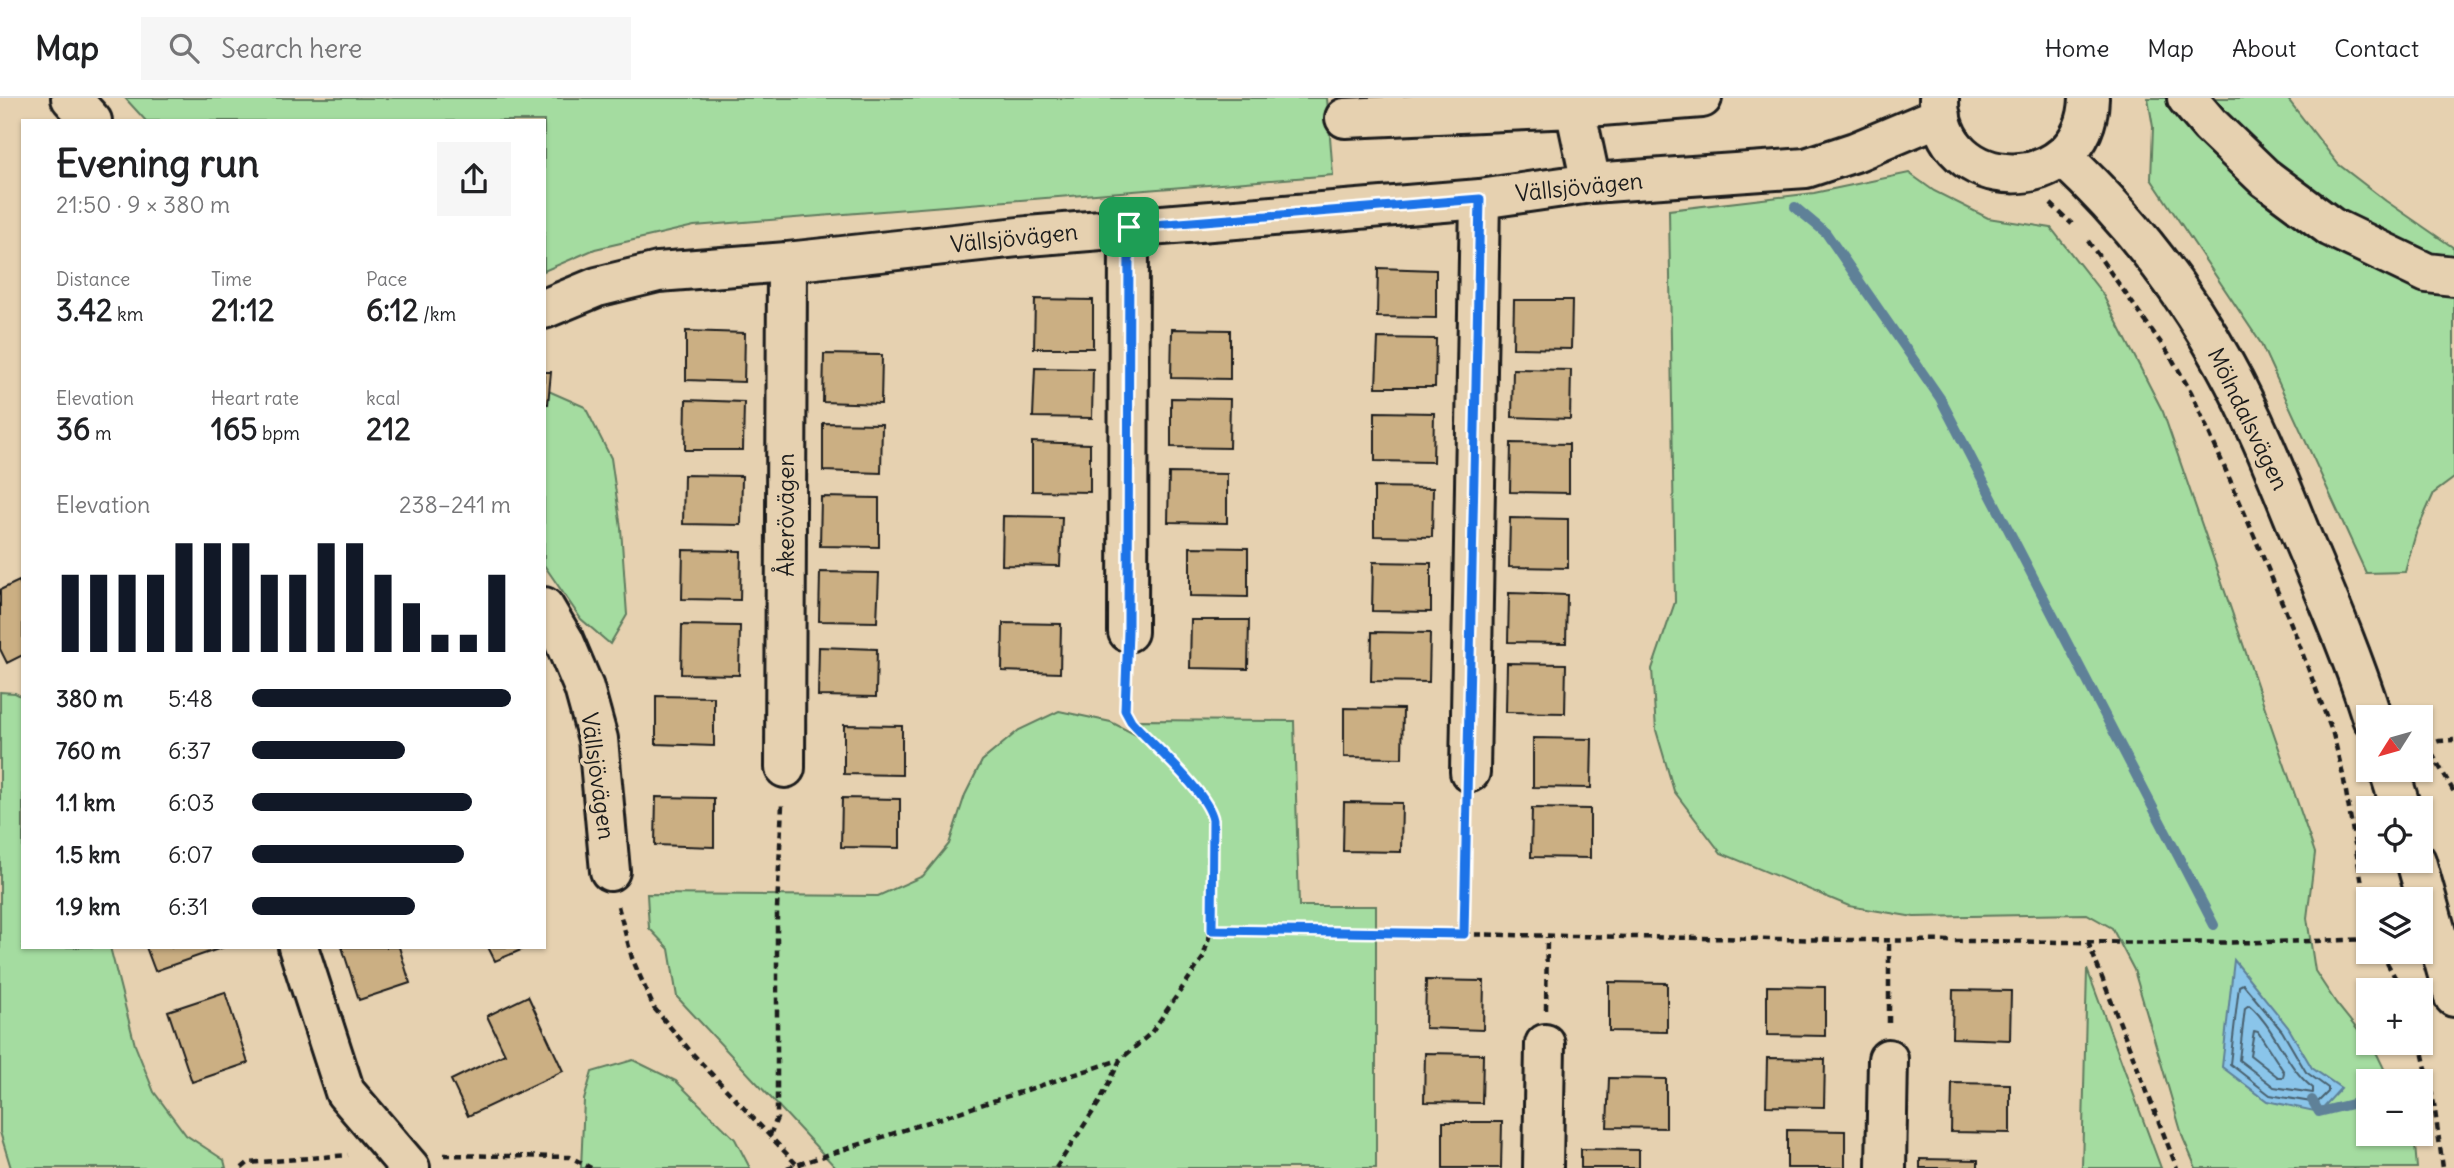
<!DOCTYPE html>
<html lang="en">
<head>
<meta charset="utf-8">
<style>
	:root { --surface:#fff; --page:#f6f6f6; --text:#202124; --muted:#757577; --line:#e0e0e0; --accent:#111827 }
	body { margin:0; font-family:Delius,sans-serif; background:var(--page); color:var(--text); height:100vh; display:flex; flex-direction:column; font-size:26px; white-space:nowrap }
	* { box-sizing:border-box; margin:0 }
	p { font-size:23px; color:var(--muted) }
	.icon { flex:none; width:38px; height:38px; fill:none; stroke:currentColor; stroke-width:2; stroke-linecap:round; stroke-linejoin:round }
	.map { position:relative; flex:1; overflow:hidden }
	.details { position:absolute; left:21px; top:21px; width:525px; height:830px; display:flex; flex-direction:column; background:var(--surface); border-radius:0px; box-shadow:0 2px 5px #0004 }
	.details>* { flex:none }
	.needle { width:46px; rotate:233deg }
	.buttons { position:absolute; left:2356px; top:607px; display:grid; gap:14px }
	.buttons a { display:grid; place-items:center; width:77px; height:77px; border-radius:0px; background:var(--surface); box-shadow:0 2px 5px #0004; font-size:35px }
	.pin { position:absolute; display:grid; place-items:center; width:60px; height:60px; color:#fff; margin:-30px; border-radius:14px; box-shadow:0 4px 10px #0006 }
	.round { display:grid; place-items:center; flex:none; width:74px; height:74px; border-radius:0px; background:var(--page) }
	.head { display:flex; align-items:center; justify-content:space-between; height:119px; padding:0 35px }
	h1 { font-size:38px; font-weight:800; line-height:52px }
	.figures { display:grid; grid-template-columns:repeat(3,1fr); gap:10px; height:119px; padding:7px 35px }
	.figures div { display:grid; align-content:center }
	.figures b { font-size:30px; font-weight:800 }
	.figures small { font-size:19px; font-weight:400 }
	.figures p { font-size:19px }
	.chart { height:196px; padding:14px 35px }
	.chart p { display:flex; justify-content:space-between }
	.chart svg { width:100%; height:126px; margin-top:7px; stroke:var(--accent); stroke-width:6 }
	ul { padding:0 35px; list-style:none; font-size:23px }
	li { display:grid; grid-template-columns:112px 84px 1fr; align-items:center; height:52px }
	li i { height:18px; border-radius:9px; background:var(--accent) }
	header { display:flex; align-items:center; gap:42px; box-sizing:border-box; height:98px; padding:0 35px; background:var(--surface); border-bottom:2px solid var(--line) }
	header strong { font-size:33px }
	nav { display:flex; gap:38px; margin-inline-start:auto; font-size:24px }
	.search { width:490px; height:63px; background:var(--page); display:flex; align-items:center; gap:18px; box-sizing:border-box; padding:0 24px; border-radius:0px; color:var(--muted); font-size:26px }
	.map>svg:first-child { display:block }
	.green { fill:#a4dca0; stroke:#607c5e; stroke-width:2 }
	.water { fill:#8ac5ea; stroke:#5e8198; stroke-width:2 }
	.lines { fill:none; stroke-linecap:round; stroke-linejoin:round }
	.shore { stroke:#48606e; stroke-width:2 }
	.stream { stroke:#5e8198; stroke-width:10 }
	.building { fill:#cbaf83; stroke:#1c1c1c; stroke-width:2 }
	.minor-casing { stroke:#1c1c1c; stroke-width:44 }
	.path { stroke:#1c1c1c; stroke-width:4.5; stroke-dasharray:7 5; stroke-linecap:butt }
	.minor { stroke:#e6d1b0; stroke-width:38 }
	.route-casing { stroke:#fff; stroke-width:14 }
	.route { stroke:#1a73e8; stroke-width:9 }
	.labels { text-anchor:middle; stroke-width:7; stroke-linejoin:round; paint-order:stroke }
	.street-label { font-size:23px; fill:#1c1c1c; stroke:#e6d1b0 }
</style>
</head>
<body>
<header>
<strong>Map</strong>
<div class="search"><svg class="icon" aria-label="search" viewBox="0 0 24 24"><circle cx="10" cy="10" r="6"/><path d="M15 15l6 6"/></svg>Search here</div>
<nav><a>Home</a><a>Map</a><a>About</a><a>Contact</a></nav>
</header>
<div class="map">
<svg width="2454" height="1070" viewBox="0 0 2454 1070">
	<rect width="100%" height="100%" fill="#e6d1b0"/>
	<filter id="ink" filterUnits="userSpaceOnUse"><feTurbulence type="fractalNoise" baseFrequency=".0143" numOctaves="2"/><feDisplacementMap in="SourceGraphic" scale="14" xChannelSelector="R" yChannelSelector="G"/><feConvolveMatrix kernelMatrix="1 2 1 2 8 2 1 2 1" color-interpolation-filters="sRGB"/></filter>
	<g filter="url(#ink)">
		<path class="green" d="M125,0H1327L1333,77L694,128L595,151L544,173V23H146Z
			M2148,0H2287L2338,66L2386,103L2454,150V380L2434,395L2416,435L2405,474L2366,475L2260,244L2151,81L2153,29Z
			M1909,75L1934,93L1988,120L2051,130L2102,195L2163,314L2315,755L2307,820L2315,873L2336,905L2377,956L2390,983L2368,984V1036H2414L2417,1070H2196L2183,1040L2134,872L2112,830L2087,816L1914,819L1849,808L1721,755L1674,693L1656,632L1652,571L1675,504L1669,112L1814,95Z
			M544,291L585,309L611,360L621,430L627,517L610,546L581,521L544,467Z
			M0,594L15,595L23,599V849H110L135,947L154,994L186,1037L224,1062L226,1070H11L0,1034Z
			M1059,613L1111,624L1136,637L1137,622L1294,623L1299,808H1376V1070H836L677,899L669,851L649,830L647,796L878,798L923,778L949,746L965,697L982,663L1019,632Z
			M2087,871L2161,1070H2082Z
			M633,962L676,983L735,1041L750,1070H581L584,1002L592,974Z"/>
		<path class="water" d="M2234,862L2288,929L2312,970L2341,990L2319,1014L2267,1003L2222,969Z"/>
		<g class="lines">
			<path class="shore" d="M2243,886L2282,933L2306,974L2328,990V994L2317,1005L2270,997L2230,966L2239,888Z
				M2249,907C2276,930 2285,969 2313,990V995L2274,989L2239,962L2245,910Z
				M2254,933L2258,934L2284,974L2283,979H2278L2250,957Z"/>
			<path class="stream" d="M1795,109L1826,135L1940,300L2214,827
				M2312,1002L2319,1014L2368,1002"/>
		</g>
		<path class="building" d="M1378,170L1436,172V220L1377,219Z
			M1035,201L1093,202V250H1034Z
			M1514,202H1572L1571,251L1513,250Z
			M1172,231L1230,232V281L1171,280Z
			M686,233L745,235L744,284L686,282Z
			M1378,240L1436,241L1435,289H1376Z
			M824,256L882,257L881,306L823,304Z
			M1035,270L1093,271L1092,320L1033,319Z
			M1513,271L1571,272L1570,321L1512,319Z
			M544,274H551L548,306H544Z
			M1171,300L1230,301L1229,350L1171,349Z
			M686,302L744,304L743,352H685Z
			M1375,314L1434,315L1433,364L1375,363Z
			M823,325L882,326L881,375L823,373Z
			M1032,344L1090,346V394L1032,393Z
			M1511,345L1569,346V395L1510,394Z
			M1169,375L1227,376V425L1168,424Z
			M684,377L742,378L741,427L683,426Z
			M1374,389L1433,390L1432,439L1374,438Z
			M821,399L879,400V449L820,448Z
			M1003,418L1062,419L1060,468L1002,467Z
			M1510,420L1568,421V470L1509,469Z
			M1190,449L1248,450V499L1190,498Z
			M683,452L741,453L740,502L682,501Z
			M1373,464L1431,465V514L1372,513Z
			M820,474L879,475L877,524L819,523Z
			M19,483L23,492V557L7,565L0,551V492Z
			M1509,495L1567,497L1566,545L1508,544Z
			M1191,522H1249L1248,571L1190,570Z
			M1003,525L1061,526L1060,575L1002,573Z
			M682,527L740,528L739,577L681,576Z
			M1372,534L1430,535L1429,584L1371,583Z
			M819,549L877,551L876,599L818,598Z
			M1507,565L1566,566L1565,615L1506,614Z
			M656,598L714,599V648L656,646Z
			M1344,610L1403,611L1402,660L1344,659Z
			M844,627L902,628V677L844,676Z
			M1533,640L1592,641L1591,690L1533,689Z
			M656,699L714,700V749L655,747Z
			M842,700L900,701V750L841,749Z
			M1344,704L1402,705L1401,754L1343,753Z
			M1532,710L1590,711V760L1531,759Z
			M146,849H224L155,873Z
			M342,849H399L410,885L359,902Z
			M488,849H528L495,863Z
			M1426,882L1484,883L1483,932L1425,930Z
			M1609,884L1667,885V934L1609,933Z
			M1767,888L1825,889V938L1767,937Z
			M1953,892L2011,893L2010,942L1952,940Z
			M225,894L248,965L192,984L168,913Z
			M528,898L563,973L468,1018L451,982L505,956L487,918Z
			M1425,955L1483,956L1482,1005L1424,1004Z
			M1767,960L1825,961L1824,1009L1766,1008Z
			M1609,980L1666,981V1030L1607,1029Z
			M1952,985L2010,986V1035L1951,1034Z
			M1443,1024H1502L1501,1070H1443Z
			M1787,1032L1845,1033V1070H1787Z
			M1581,1051L1639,1052V1070H1581Z
			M1920,1061L1978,1062V1070H1920Z"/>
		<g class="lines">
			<g class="minor-casing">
				<path id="minor" d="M71,0L92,23
					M1577,0L1575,10L1591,85
					M1939,0C1937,99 2086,102 2089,0
					M2187,0L2210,27L2264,79L2331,129L2427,175L2454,178
					M1345,20L1575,10L1702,0
					M2063,59C2127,119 2183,190 2225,267C2256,323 2279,383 2303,442C2328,501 2353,559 2372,620
					M544,211L597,189L658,174L787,164L1028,138L1480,101L1591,85L1806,70L1855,54L1941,18
					M544,509L564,543L584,590L598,641L610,773
					M1128,534L1129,129
					M785,670L787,164
					M2389,672L2401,710
					M1470,674L1480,101
					M2416,763L2454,899
					M298,849L345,994L410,1070
					M1543,1070L1545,946
					M1886,1070L1888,961"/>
			</g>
			<path class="path" d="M2051,106L2072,126
				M2088,143L2171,259L2191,294L2242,409L2294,533L2333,636L2343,677L2368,820
				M2420,635L2454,694
				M2426,648L2439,643L2454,642
				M618,808L632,860L654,910L692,955L800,1070
				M1211,832C1461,836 1711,841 1961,843C2097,844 2232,847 2368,841
				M1464,836L1468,711
				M2088,844L2177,1070
				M2381,854L2402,892
				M1546,912L1547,839
				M1889,925V842
				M2420,944L2434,1006L2443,1070
				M770,1037L777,1020V811L782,707
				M444,1057L570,1059L591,1070
				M242,1070L248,1065L348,1057
				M787,1070L1119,962
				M1056,1070L1100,1003L1120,962L1151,935L1203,860L1211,832L1213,722C1208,694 1152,647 1131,623L1125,612L1127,570"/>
			<use href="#minor" class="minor"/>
		</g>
	</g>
	<g class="lines" filter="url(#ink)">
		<g class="route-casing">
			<path id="route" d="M1480,101L1464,836L1212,832L1213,722C1208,694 1152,647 1131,623L1125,612L1128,534L1129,129Z"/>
		</g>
		<use href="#route" class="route"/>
	</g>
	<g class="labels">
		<g class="street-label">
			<text transform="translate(1579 89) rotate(-6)" y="8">Vällsjövägen</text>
			<text transform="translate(1014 140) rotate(-6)" y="8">Vällsjövägen</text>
			<text transform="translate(2248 321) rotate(64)" y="8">Mölndalsvägen</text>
			<text transform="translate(786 417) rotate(-90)" y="8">Åkerövägen</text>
			<text transform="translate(598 678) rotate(82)" y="8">Vällsjövägen</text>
		</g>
	</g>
</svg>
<div class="buttons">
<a><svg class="needle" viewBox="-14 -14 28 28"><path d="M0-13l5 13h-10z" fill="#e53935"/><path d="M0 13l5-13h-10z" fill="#757577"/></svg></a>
<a><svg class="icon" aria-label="locate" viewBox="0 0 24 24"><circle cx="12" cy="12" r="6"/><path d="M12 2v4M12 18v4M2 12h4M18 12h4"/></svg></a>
<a><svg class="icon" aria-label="layers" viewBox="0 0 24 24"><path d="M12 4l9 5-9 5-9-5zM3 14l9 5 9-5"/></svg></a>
<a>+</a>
<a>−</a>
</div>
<div class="pin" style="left:1129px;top:129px;background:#1e9e55"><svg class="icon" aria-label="arrive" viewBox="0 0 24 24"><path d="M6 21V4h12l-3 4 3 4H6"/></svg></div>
<section class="details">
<div class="head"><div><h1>Evening run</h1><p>21:50 · 9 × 380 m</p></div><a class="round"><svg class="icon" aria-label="share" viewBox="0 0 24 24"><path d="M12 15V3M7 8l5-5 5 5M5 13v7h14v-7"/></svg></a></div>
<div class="figures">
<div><p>Distance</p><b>3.42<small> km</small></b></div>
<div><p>Time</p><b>21:12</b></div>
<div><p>Pace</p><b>6:12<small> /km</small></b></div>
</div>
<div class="figures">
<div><p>Elevation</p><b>36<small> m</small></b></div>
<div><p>Heart rate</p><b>165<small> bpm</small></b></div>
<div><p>kcal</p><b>212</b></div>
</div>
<div class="chart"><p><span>Elevation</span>238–241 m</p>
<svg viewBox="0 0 160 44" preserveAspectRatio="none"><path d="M5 44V17M15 44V17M25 44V17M35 44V17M45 44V6M55 44V6M65 44V6M75 44V17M85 44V17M95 44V6M105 44V6M115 44V17M125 44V27M135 44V38M145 44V38M155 44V17"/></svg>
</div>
<ul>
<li><b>380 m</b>5:48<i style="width:100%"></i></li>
<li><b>760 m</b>6:37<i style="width:59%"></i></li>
<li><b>1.1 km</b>6:03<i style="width:85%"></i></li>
<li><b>1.5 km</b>6:07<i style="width:82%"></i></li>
<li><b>1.9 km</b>6:31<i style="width:63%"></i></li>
</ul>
</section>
</div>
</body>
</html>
